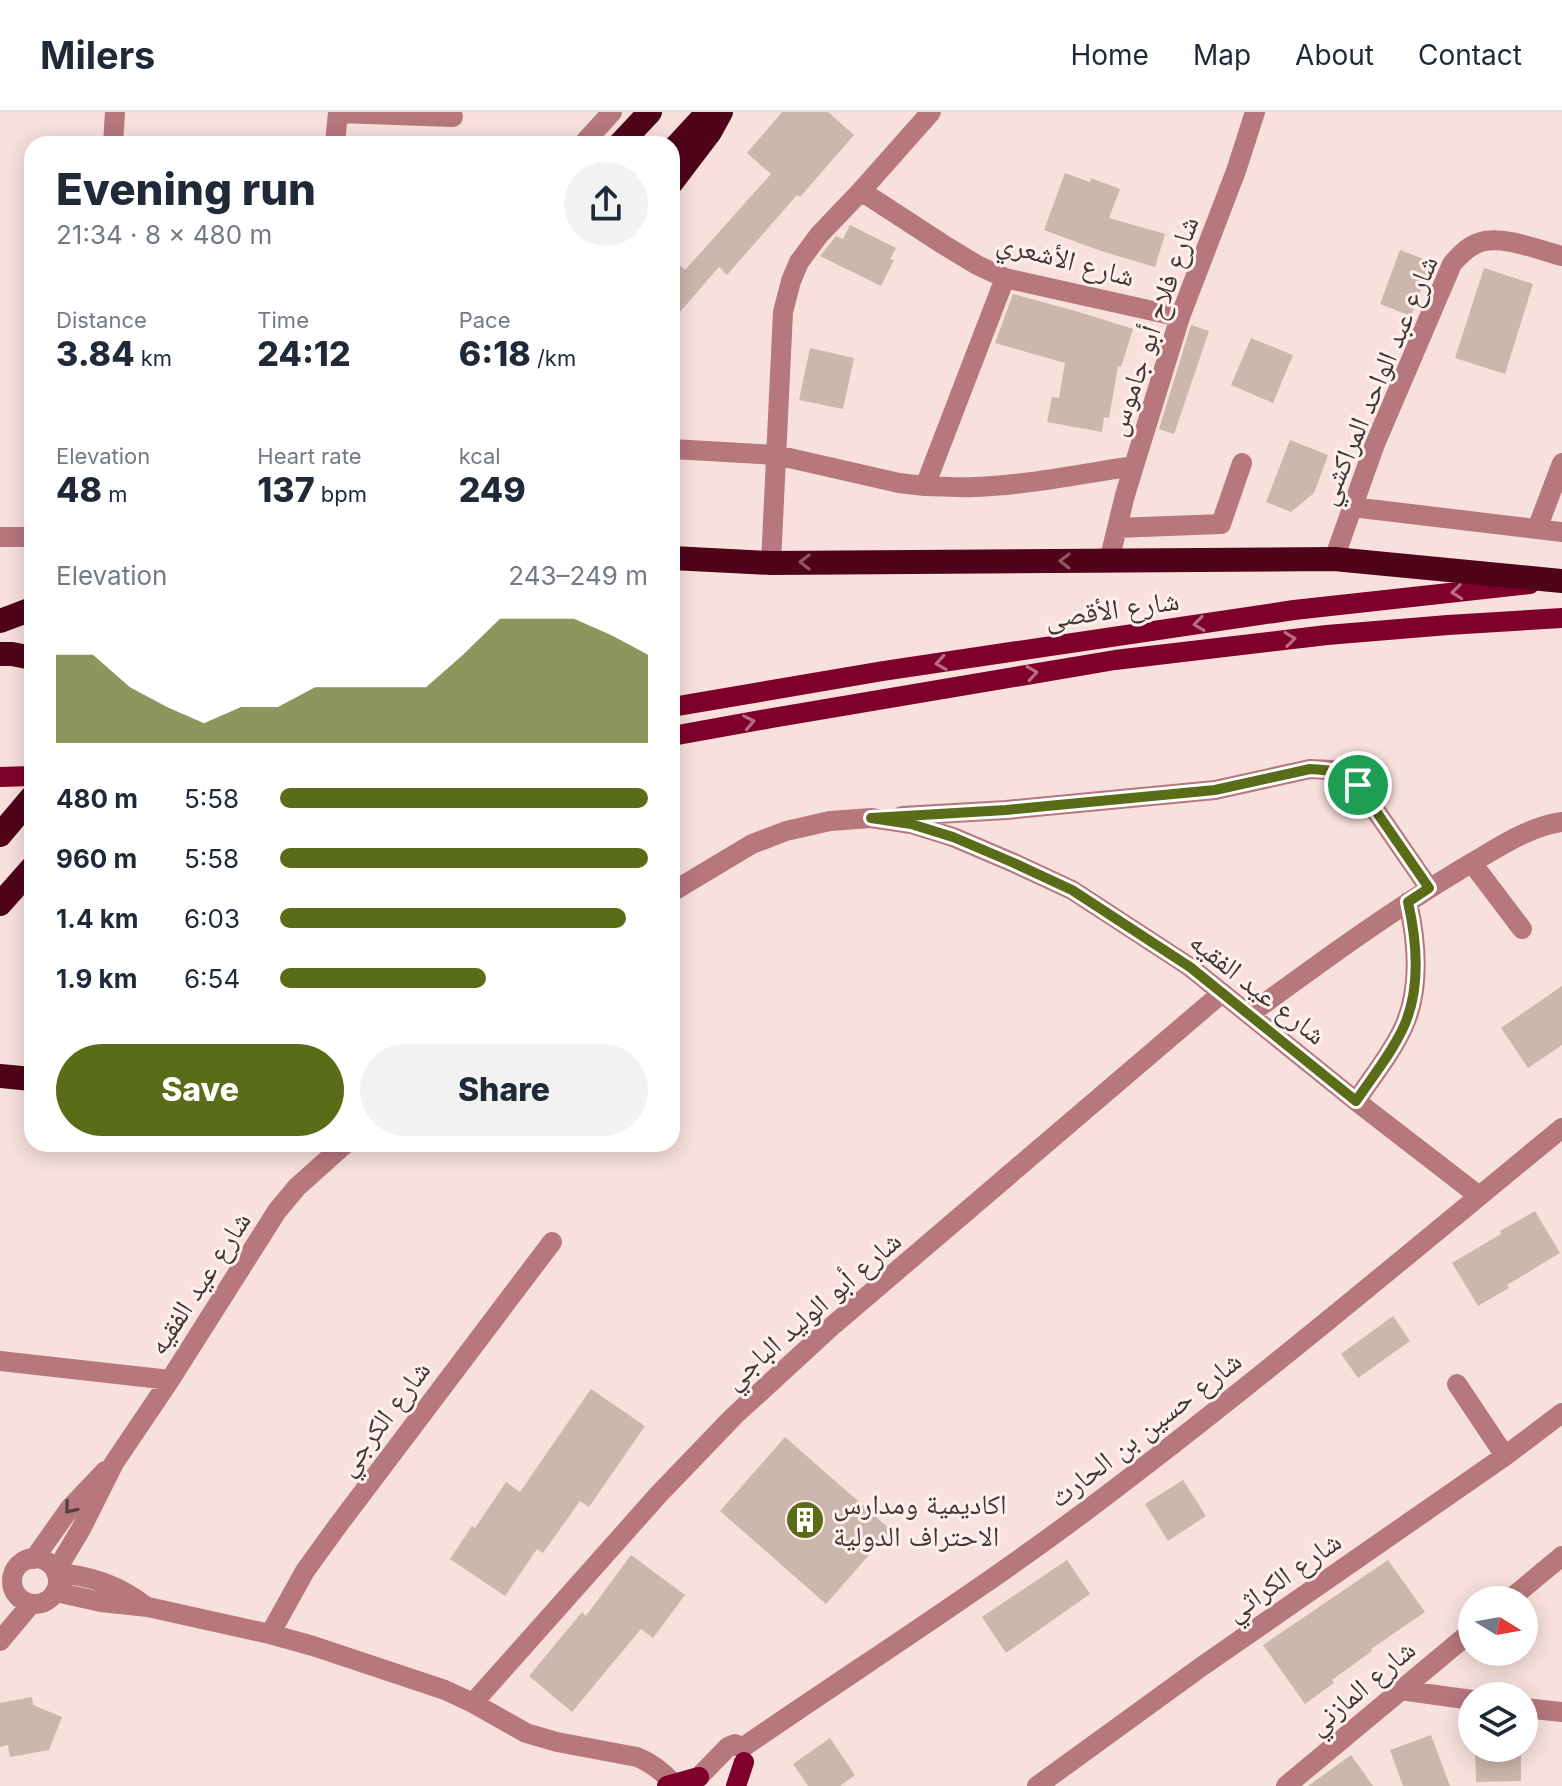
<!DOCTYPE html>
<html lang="en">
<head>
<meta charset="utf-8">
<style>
	:root { --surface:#fff; --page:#f2f2f3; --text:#1f2937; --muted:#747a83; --line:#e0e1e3; --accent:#5b6c18 }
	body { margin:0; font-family:Inter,"Noto Naskh Arabic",sans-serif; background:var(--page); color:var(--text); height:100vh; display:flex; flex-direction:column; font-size:30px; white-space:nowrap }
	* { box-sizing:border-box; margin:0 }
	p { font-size:26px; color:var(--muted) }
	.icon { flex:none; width:44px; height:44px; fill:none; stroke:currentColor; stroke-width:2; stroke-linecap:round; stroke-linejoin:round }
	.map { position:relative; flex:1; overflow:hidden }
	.details { position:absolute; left:24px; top:24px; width:656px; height:1016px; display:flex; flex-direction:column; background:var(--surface); border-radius:24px; box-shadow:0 4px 20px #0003 }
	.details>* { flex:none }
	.needle { width:52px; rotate:101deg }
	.buttons { position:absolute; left:1458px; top:1474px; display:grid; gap:16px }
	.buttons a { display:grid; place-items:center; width:80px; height:80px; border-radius:50%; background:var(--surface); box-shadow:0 4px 20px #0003; font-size:40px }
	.pin { position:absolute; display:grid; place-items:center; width:68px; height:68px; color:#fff; margin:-34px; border:4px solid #fff; border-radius:50%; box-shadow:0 2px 8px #0007 }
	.round { display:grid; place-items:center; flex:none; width:84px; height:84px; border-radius:42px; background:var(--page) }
	.summary { display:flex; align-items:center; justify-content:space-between; height:136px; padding:0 32px }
	h1 { font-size:44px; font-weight:800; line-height:60px }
	.figures { display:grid; grid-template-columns:repeat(3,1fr); gap:12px; height:136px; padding:8px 32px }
	.figures div { display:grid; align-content:center }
	.figures b { font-size:34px; font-weight:800 }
	.figures small { font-size:22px; font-weight:400 }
	.figures p { font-size:22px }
	.chart { height:224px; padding:16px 32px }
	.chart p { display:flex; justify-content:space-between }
	.chart svg { width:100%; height:144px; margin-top:8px; fill:var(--accent); opacity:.7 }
	.cta { display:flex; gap:16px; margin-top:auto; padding:16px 32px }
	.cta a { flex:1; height:92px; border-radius:48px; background:var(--accent); color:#fff; font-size:32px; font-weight:800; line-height:92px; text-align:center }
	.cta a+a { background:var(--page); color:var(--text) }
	ul { padding:0 32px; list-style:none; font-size:26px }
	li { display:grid; grid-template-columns:128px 96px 1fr; align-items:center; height:60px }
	li i { height:20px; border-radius:10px; background:var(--accent) }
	header { display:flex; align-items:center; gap:48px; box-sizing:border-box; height:112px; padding:0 40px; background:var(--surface); border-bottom:2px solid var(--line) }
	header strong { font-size:38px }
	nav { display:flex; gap:44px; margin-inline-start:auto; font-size:28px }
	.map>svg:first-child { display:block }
	.building { fill:#cbb7ad }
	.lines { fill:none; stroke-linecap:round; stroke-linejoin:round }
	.minor { stroke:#b6777e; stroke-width:20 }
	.major { stroke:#7e002b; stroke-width:20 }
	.highway { stroke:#50041a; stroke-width:24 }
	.oneway { stroke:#8d5764 }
	.oneway2 { stroke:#b86c83 }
	.oneway3 { stroke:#534141 }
	.route-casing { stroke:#fff; stroke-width:16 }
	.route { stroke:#5b6c18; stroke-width:10 }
	.labels { text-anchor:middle; stroke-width:6; stroke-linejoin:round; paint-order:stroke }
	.street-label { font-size:28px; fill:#413836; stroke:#fff0ee }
	.poi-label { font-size:28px; fill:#413836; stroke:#fff0ee; text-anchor:start }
</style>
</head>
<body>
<header>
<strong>Milers</strong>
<nav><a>Home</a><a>Map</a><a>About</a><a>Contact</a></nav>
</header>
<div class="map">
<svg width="1562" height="1674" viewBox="0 0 1562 1674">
	<rect width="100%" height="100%" fill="#f8e1dc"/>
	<path class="building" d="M782,0H828L854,23L800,85L797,83L727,163L719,155L672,209V146L685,158L771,62L747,41Z
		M1065,61L1090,70L1091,66L1120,77L1109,106L1165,122L1155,155L1101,139L1044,118Z
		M850,113L896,136L890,147L894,148L881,174L820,144L836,124L843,127Z
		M1400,138L1431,150L1411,204L1380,192Z
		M1484,156L1533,172L1505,262L1455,246Z
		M1013,182L1079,200L1133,217L1121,255L1118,254L1109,306L1104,305L1102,320L1047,310L1052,285L1059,286L1065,251L995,231Z
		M1191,213L1209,219L1174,322L1159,317Z
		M1251,226L1293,243L1273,291L1231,273Z
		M810,236L854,246L843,297L799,288Z
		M1290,328L1328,343L1314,381L1291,400L1266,390Z
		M1562,874V933L1528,956L1501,916Z
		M1535,1099L1560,1141L1507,1173L1509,1176L1478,1194L1452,1151L1501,1122L1500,1119Z
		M1393,1204L1410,1229L1358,1266L1341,1242Z
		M591,1277L645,1314L589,1395L580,1389L543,1441L537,1437L505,1484L450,1447L472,1414L475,1416L506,1370L520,1380Z
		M785,1325L891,1418L826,1492L720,1399Z
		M1183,1368L1206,1404L1168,1429L1145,1392Z
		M631,1443L685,1483L653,1526L641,1517L572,1600L529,1564L582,1500L586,1504Z
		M1067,1448L1090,1482L1006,1541L982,1505Z
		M1388,1448L1425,1500L1371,1537L1372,1539L1332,1568L1334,1571L1305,1592L1263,1533Z
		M32,1585L33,1593L62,1605L49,1638L10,1645L8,1633L0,1635V1591Z
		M1431,1623L1450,1674H1403L1390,1638Z
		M830,1626L855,1663L840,1674H808L793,1652Z
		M1475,1636H1521V1669L1476,1670Z
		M1351,1643L1373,1674H1308Z"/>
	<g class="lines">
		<path class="minor" d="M338,1L453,5
			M113,32L115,0
			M335,32L338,0
			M583,32L612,0
			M861,79L944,133L977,153L1005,166L1180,205
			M672,337L776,343L899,371L925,374L1005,166
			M925,374C941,374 958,376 975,375C1028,373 1081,362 1134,354
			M1352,395L1562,420
			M1117,416L1221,412L1242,351
			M1537,417L1562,351
			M0,425H32
			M1334,447L1375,332L1452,152C1459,144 1467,135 1478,131C1500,122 1539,138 1562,144
			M1109,449L1125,383L1180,205L1236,59L1255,0
			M771,451L783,200L791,169L799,150L819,123L861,79L931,0
			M902,704L1006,698L1215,678L1310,657L1332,658L1345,662L1358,673L1429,776
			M1472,751L1522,817
			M672,780L752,732L786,719L830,709L871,706L911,712L953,725L1014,751L1072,778L1190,855L1356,989L1479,1084
			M1250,902C1321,850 1392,798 1468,753C1498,736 1527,715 1562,710
			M1356,989C1372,965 1392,941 1404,914C1421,876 1417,830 1408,790
			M0,1249L170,1268
			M1457,1272L1505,1344
			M12 1469a23 23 0 1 1 46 0a23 23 0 1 1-46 0Z
			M34,1447L70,1396L105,1359
			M56,1459L81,1417L114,1351L170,1268L277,1099L297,1075L345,1032
			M56,1461C89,1463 118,1473 144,1493
			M56,1480L101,1490L148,1495L270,1522L313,1534L445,1578L473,1591L526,1621L557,1630L637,1645C652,1651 662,1659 673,1671
			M1509,1488L1562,1444
			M270,1522L305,1459L339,1412L552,1130
			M0,1529L31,1492
			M1400,1578L1472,1588
			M473,1591L659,1382L734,1304L831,1215L1222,881
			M1524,1596L1562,1600
			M742,1636C858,1556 978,1480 1091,1395C1252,1274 1406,1144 1562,1016
			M690,1674L728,1635L735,1632L742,1636
			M1037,1674L1201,1555L1505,1344L1562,1301
			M1286,1674L1472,1519"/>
		<path class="major" d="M672,595L883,559L1294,498L1530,472
			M672,624L772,606L1115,548L1327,523L1448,513L1562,506
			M0,665L32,664
			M667,1674L699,1665
			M736,1674L744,1650"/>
		<path class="highway" d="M620,32L650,0
			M672,39L708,0
			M672,70L710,20L721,0
			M672,446L771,451L1334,447L1562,469
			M0,509L32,497
			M0,542H12L32,546
			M0,723L32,685
			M0,792L32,756
			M0,964L32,967"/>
	</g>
	<defs><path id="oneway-chevron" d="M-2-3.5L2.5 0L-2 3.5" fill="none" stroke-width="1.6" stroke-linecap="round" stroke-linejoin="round" transform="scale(2)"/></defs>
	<g class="oneway">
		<use href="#oneway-chevron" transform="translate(1065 449) rotate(180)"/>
		<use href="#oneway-chevron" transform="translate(805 450) rotate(180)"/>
	</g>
	<g class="oneway2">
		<use href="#oneway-chevron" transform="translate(1457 480) rotate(174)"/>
		<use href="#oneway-chevron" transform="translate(1199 512) rotate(172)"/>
		<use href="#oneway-chevron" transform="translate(1290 527) rotate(-7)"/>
		<use href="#oneway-chevron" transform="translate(941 551) rotate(171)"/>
		<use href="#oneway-chevron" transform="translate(1032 561) rotate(-9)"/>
		<use href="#oneway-chevron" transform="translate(749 610) rotate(-11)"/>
	</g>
	<use class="oneway3" href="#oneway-chevron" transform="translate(70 1396) rotate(130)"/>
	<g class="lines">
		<g class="route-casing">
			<path id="route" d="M1310,657C1332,658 1341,659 1358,673L1429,776L1408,790C1417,830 1421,876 1404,914C1392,941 1372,965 1356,989L1190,855L1072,778L1014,751L953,725L911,712L871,706L1006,698L1215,678Z"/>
		</g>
		<use href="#route" class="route"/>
	</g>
	<defs>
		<g id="building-disc" transform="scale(2)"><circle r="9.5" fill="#5b6c18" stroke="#fff0ee"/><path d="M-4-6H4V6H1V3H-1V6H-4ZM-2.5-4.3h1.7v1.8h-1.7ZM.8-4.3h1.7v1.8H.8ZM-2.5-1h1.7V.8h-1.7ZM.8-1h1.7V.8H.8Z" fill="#fff"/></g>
	</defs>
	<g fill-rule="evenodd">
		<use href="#building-disc" x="805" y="1408"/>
	</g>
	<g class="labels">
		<g class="street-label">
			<text transform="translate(1066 147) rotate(15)" y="10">شارع الأشعري</text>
			<text transform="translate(1152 214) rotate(-71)" y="10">شارع فلاح أبو جاموس</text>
			<text transform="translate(1377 268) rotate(-67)" y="10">شارع عبد الواحد المراكشي</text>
			<text transform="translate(1112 497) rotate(-8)" y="10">شارع الأقصى</text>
			<text transform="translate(1258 876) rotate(38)" y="10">شارع عيد الفقيه</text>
			<text transform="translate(199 1171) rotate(-57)" y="10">شارع عيد الفقيه</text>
			<text transform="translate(812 1198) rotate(-41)" y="10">شارع أبو الوليد الباجي</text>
			<text transform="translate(383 1306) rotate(-53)" y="10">شارع الكرجي</text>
			<text transform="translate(1145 1317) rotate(-38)" y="10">شارع حسين بن الحارث</text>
			<text transform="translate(1283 1464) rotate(-35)" y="10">شارع الكراثي</text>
			<text transform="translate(1361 1575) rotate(-40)" y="10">شارع المازني</text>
		</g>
		<g class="poi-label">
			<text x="833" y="1402">اكاديمية ومدارس<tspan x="833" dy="32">الاحتراف الدولية</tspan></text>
		</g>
	</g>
</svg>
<div class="buttons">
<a><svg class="needle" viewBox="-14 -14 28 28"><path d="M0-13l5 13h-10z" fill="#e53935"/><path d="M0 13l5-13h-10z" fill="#747a83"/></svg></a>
<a><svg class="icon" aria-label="layers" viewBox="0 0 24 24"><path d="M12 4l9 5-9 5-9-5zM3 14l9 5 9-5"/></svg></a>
</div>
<div class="pin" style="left:1358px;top:673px;background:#1e9e55"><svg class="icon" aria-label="arrive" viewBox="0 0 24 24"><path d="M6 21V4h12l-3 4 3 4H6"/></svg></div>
<section class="details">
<div class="summary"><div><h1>Evening run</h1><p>21:34 · 8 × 480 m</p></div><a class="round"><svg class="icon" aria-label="share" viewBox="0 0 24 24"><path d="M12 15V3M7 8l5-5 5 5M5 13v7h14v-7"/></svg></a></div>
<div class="figures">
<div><p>Distance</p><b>3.84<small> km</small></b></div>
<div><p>Time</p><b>24:12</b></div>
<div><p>Pace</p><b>6:18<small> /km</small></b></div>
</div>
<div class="figures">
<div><p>Elevation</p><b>48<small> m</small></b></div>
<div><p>Heart rate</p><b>137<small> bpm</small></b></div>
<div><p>kcal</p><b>249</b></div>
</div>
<div class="chart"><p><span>Elevation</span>243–249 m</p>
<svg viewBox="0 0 160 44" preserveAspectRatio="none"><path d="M0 44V17L10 17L20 27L30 33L40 38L50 33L60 33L70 27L80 27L90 27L100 27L110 17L120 6L130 6L140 6L150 11L160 17V44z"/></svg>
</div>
<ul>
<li><b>480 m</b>5:58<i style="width:100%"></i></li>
<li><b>960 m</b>5:58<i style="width:100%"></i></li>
<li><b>1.4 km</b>6:03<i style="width:94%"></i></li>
<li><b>1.9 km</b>6:54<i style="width:56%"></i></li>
</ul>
<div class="cta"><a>Save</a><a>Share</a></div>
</section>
</div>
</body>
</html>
